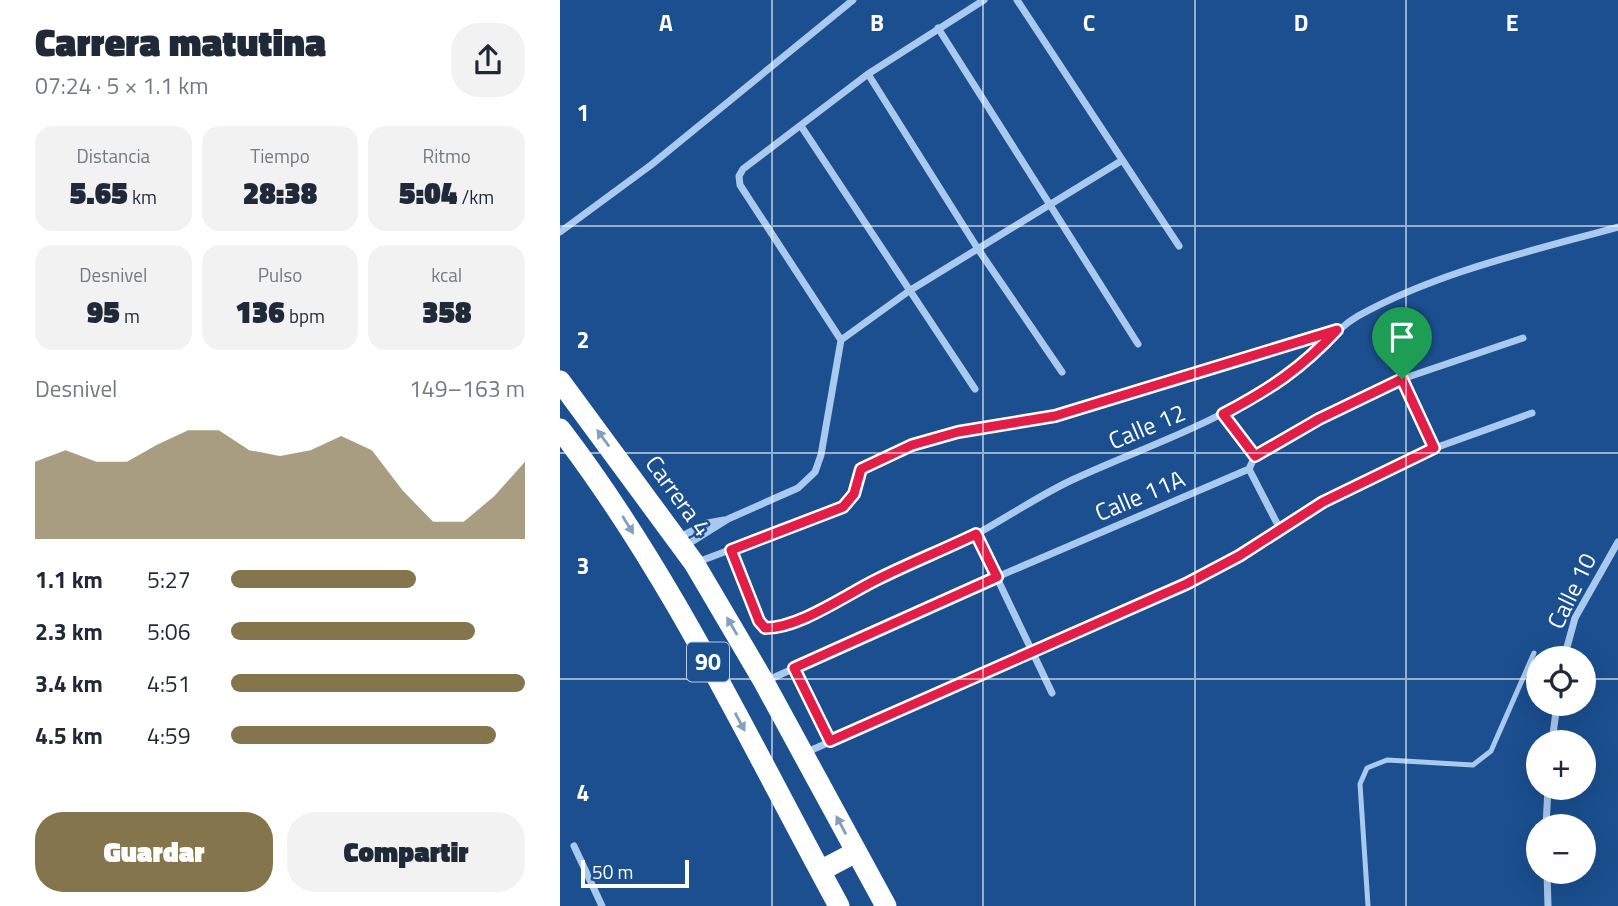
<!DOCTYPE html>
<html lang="es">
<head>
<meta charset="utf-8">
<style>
	:root { --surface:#fff; --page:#f2f2f3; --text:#1f2937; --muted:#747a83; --accent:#84754c }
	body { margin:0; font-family:"Titillium Web",sans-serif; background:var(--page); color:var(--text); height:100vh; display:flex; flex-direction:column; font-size:26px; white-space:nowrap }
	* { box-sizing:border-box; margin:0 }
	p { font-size:23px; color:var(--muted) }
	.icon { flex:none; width:38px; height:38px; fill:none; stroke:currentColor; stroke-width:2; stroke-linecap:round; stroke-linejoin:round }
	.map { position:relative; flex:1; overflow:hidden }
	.side { display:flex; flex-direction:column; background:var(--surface); width:560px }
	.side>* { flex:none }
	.buttons { position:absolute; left:966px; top:646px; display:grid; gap:14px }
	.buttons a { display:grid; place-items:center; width:70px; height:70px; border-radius:50%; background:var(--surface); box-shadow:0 7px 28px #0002; font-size:35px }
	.scale { position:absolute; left:21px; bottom:18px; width:108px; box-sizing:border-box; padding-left:7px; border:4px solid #fff; border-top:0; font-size:19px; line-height:24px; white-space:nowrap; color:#fff; -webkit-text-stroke:5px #1b4f8f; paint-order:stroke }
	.pin { position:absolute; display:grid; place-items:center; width:60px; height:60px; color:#fff; margin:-72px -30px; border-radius:50% 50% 50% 0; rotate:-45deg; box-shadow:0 0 7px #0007 }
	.pin .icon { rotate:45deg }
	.round { display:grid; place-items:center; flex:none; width:74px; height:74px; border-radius:28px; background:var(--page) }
	.headline { display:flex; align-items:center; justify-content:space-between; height:119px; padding:0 35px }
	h1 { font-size:38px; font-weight:800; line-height:52px }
	.stats { display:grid; grid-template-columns:repeat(3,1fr); gap:10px; height:119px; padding:7px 35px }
	.stats div { display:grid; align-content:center; border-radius:18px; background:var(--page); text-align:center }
	.stats b { font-size:30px; font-weight:800 }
	.stats small { font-size:19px; font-weight:400 }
	.stats p { font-size:19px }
	.chart { height:196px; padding:14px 35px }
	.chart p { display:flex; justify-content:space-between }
	.chart svg { width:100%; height:126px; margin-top:7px; fill:var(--accent); opacity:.7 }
	.cta { display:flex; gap:14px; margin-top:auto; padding:14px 35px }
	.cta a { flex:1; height:80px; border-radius:28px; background:var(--accent); color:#fff; font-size:28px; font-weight:800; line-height:80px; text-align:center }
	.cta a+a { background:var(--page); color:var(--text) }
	ul { padding:0 35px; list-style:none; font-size:23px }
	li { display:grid; grid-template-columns:112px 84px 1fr; align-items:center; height:52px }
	li i { height:18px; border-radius:9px; background:var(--accent) }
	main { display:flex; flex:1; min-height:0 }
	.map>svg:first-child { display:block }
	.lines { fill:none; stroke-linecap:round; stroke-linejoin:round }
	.lane { stroke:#a9c9ee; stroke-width:5 }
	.street { stroke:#a9c9ee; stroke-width:7 }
	.highway { stroke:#fff; stroke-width:21 }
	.oneway { fill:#829ec1 }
	.route-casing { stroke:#fff; stroke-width:14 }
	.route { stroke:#e11d48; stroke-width:9 }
	.grid { fill:none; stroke:#fff; stroke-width:2; stroke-opacity:0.55 }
	.labels { text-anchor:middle; stroke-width:5; stroke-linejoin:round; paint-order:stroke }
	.shield { fill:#1b4f8f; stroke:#bbcadd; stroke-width:2 }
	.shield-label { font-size:23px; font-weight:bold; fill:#fff }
	.street-label { font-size:24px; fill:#fff; stroke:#1b4f8f }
	.grid-label { font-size:23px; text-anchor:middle; font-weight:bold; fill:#fff; stroke:#1b4f8f; stroke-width:5; stroke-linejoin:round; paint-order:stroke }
</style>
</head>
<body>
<main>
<section class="side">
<div class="headline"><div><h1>Carrera matutina</h1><p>07:24 · 5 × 1.1 km</p></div><a class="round"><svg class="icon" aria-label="share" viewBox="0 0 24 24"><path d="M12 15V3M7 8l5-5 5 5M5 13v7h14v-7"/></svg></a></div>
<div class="stats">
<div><p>Distancia</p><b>5.65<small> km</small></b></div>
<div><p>Tiempo</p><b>28:38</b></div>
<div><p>Ritmo</p><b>5:04<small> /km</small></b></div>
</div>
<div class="stats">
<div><p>Desnivel</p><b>95<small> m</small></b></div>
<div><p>Pulso</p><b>136<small> bpm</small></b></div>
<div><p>kcal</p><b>358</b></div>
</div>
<div class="chart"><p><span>Desnivel</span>149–163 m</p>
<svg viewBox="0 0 160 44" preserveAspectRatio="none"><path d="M0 44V17L10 13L20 17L30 17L40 11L50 6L60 6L70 13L80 15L90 13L100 8L110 13L120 27L130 38L140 38L150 29L160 17V44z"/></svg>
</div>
<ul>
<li><b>1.1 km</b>5:27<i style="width:63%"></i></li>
<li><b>2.3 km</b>5:06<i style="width:83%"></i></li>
<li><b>3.4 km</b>4:51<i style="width:100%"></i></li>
<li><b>4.5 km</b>4:59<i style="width:90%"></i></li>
</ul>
<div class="cta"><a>Guardar</a><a>Compartir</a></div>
</section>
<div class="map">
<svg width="1058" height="906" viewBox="0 0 1058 906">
	<rect width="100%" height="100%" fill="#1b4f8f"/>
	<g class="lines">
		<path class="lane" d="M808,906L800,784L807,768L827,760L913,765L931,751L974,653"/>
		<path class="street" d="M457,0L619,246
			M378,28L578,344
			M308,74L418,249L502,372
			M241,126L415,389
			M0,232L91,165L293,0
			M281,340L180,185L179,176L183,169L308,74L424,0
			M842,379L875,448
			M663,413L695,456
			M689,469L721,531
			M416,534L492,693
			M120,537L148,523L164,520
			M125,546L168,519L238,488L255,472L261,455L281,340L349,291L561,161
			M171,550L199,621L205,628H214C250,613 284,595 319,578C351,563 384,551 415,535C448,517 478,496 512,480C565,455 620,437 671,409C697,395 725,381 748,362C766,346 777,328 798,316C877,272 971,251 1058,227
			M135,563L283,507L294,494L301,469L352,445L398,432L495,416L776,330
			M1004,658L1015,618L1058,542
			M234,668L270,741
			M206,681L437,577L689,469L695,456L759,419L842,379L963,338
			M992,742L997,704
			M247,752L626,584L679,556L763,502L875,448L972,413
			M986,826L988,788
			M14,846L42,906
			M987,872L988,906"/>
		<path class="highway" d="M0,381L134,563L204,682L326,906
			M0,429C112,575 191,745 279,906
			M260,871L296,852"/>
	</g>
	<defs><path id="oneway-solid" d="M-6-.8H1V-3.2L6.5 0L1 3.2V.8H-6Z" transform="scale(1.75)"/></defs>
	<g class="oneway">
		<use href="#oneway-solid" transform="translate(43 438) rotate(-126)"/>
		<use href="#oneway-solid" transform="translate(68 525) rotate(58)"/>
		<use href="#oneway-solid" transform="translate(172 626) rotate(-120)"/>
		<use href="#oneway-solid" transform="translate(180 722) rotate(62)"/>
		<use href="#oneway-solid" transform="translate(281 825) rotate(-118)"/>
	</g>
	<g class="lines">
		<g class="route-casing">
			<path id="route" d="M777,330C741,369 710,389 663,414L695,456L759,419L842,379L874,448L763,502L679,556L626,584L270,741L234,668L437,577L416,534C383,550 350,563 318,579C285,595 240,628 205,628L199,621L171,550L283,507L294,494L301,469L352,445L398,432L495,416Z"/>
		</g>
		<use href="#route" class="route"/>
	</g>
	<path class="grid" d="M212,0V906M423,0V906M635,0V906M846,0V906M0,226H1058M0,453H1058M0,679H978M1024,679H1058"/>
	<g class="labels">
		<rect class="shield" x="127" y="642.5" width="42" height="39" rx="5"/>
		<g class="shield-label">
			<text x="148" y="670">90</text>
		</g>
		<g class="street-label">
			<text transform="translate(587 427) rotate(-23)" y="8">Calle 12</text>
			<text transform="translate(118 496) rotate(54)" y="8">Carrera 4</text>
			<text transform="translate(580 496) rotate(-23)" y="8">Calle 11A</text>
			<text transform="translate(1012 591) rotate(-64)" y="8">Calle 10</text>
		</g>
	</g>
	<g class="grid-label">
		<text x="106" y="31">A</text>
		<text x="317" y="31">B</text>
		<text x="529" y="31">C</text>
		<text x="741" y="31">D</text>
		<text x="952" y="31">E</text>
		<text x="23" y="121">1</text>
		<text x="23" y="348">2</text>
		<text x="23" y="574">3</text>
		<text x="23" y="801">4</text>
	</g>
</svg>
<div class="buttons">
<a><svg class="icon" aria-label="locate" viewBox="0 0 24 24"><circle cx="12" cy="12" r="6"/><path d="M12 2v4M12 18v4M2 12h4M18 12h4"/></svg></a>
<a>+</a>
<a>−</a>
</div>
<div class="scale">50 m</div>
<div class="pin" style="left:842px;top:379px;background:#1e9e55"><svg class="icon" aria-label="arrive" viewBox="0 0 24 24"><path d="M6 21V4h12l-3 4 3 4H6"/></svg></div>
</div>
</main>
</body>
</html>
